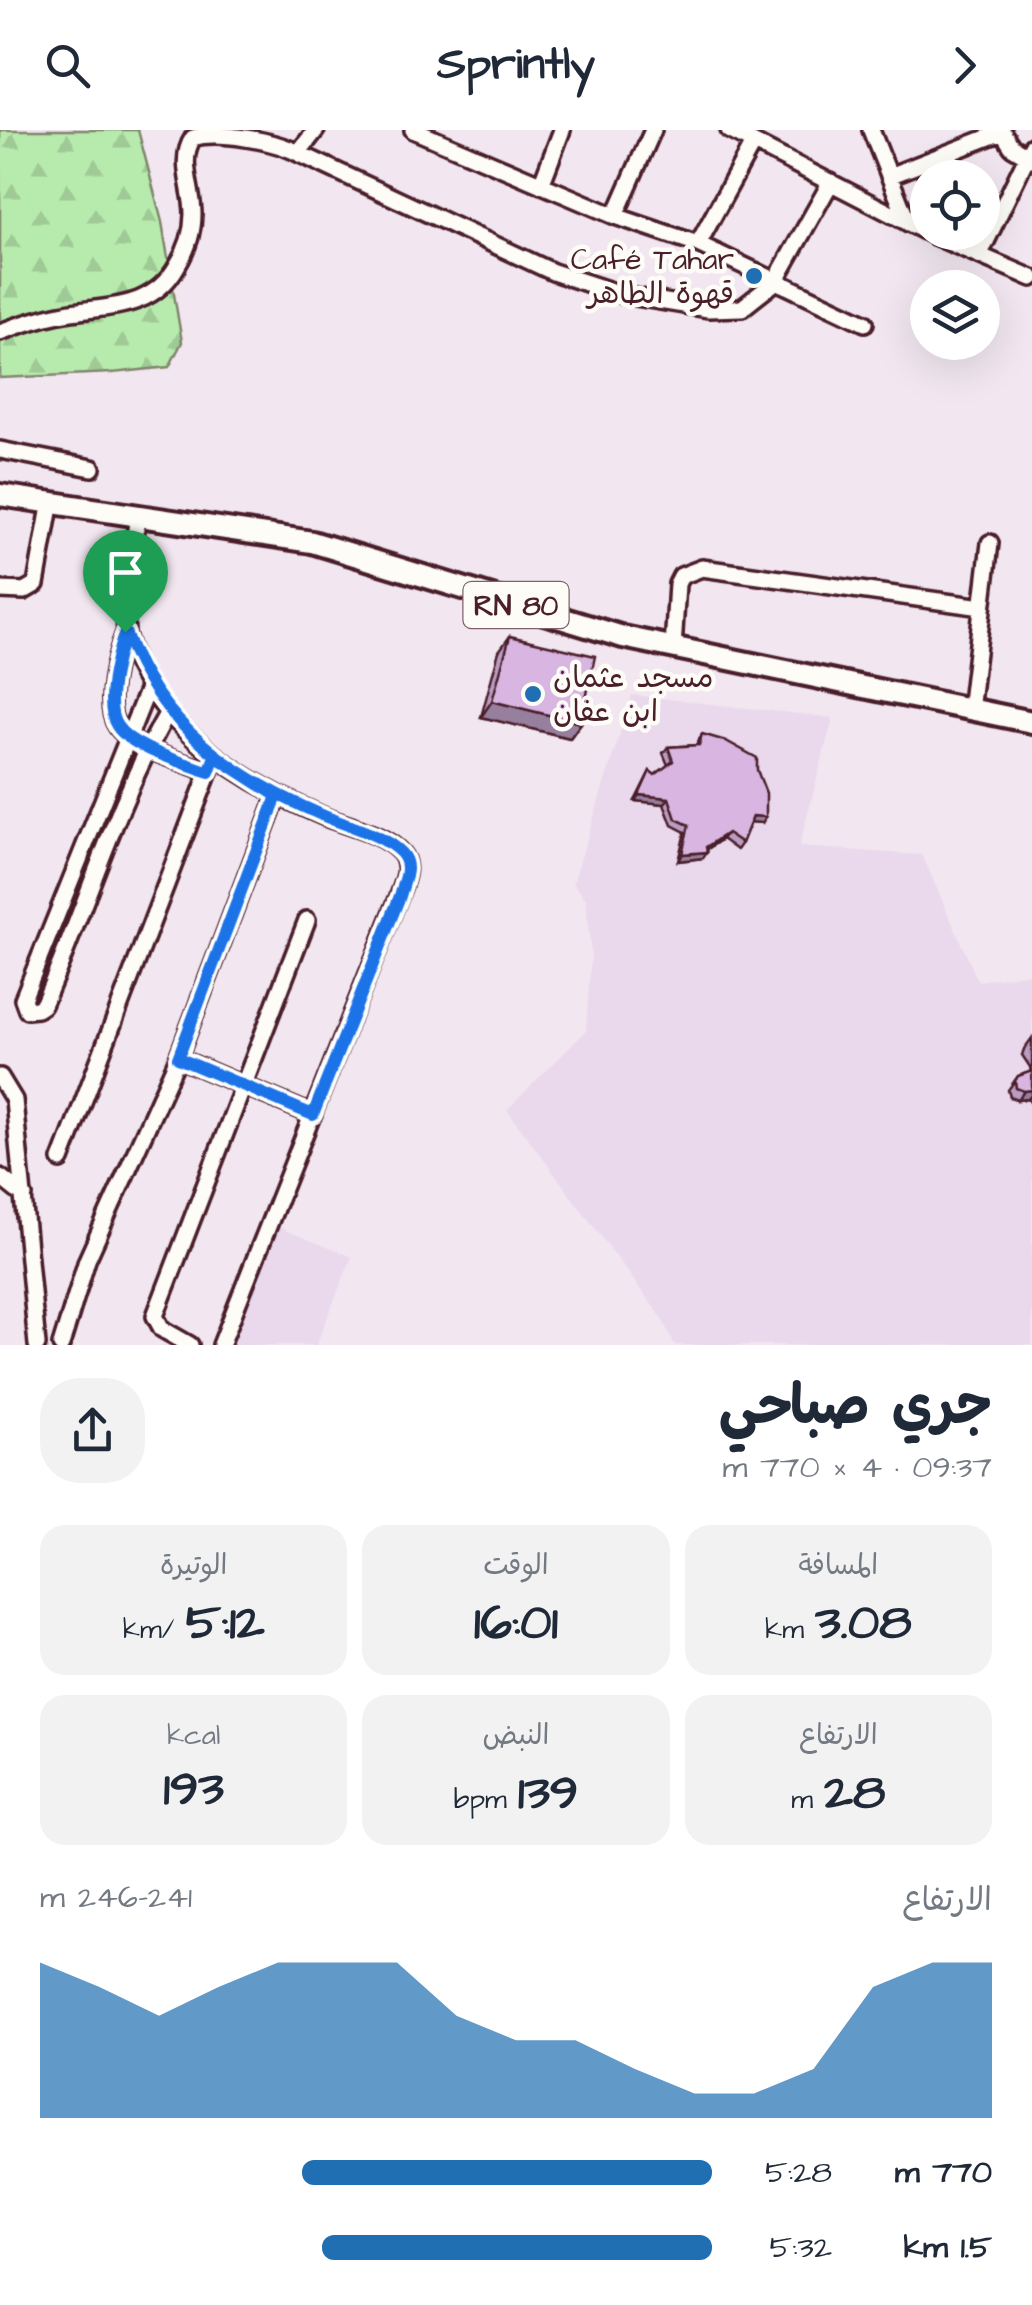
<!DOCTYPE html>
<html lang="ar">
<head>
<meta charset="utf-8">
<style>
	:root { --surface:#fff; --page:#f2f2f3; --text:#1f2937; --muted:#747a83; --accent:#1f6fb2 }
	body { margin:0; font-family:"Architects Daughter","Playpen Sans Arabic",sans-serif; background:var(--page); color:var(--text); direction:rtl; height:100vh; display:flex; flex-direction:column; font-size:38px; white-space:nowrap }
	* { box-sizing:border-box; margin:0 }
	p { font-size:32px; color:var(--muted) }
	.icon { flex:none; width:55px; height:55px; fill:none; stroke:currentColor; stroke-width:2; stroke-linecap:round; stroke-linejoin:round }
	.map { position:relative; height:1215px; overflow:hidden; direction:ltr }
	.drawer { display:flex; flex-direction:column; background:var(--surface); flex:1 }
	.drawer>* { flex:none }
	.tools { position:absolute; left:910px; top:30px; display:grid; gap:20px }
	.tools a { display:grid; place-items:center; width:90px; height:90px; border-radius:50%; background:var(--surface); box-shadow:0 10px 40px #0002; font-size:50px }
	.pin { position:absolute; display:grid; place-items:center; width:85px; height:85px; color:#fff; margin:-102px -42px; border-radius:50% 50% 50% 0; rotate:-45deg; box-shadow:0 0 10px #0007 }
	.pin .icon { rotate:45deg }
	.round { display:grid; place-items:center; flex:none; width:105px; height:105px; border-radius:40px; background:var(--page) }
	.head { display:flex; align-items:center; justify-content:space-between; height:170px; padding:0 40px }
	h1 { font-size:55px; font-weight:700; line-height:75px }
	.metrics { display:grid; grid-template-columns:repeat(3,1fr); gap:15px; height:170px; padding:10px 40px }
	.metrics div { display:grid; align-content:center; border-radius:25px; background:var(--page); text-align:center }
	.metrics b { font-size:50px; font-weight:700 }
	.metrics small { font-size:28px; font-weight:400 }
	.metrics p { font-size:28px }
	.chart { height:280px; padding:20px 40px }
	.chart p { display:flex; justify-content:space-between }
	.chart svg { width:100%; height:180px; margin-top:10px; fill:var(--accent); opacity:.7 }
	ul { padding:0 40px; list-style:none; font-size:32px }
	li { display:grid; grid-template-columns:160px 120px 1fr; align-items:center; height:75px }
	li i { height:25px; border-radius:12px; background:var(--accent) }
	header { display:flex; justify-content:space-between; align-items:center; height:130px; padding:0 40px; background:var(--surface); font-size:45px; font-weight:700 }
	.map>svg:first-child { display:block }
	.built { fill:#ead8ec }
	.forest { fill:url(#forest-firs); stroke:#80856c; stroke-width:2.5 }
	.lines { fill:none; stroke-linecap:round; stroke-linejoin:round }
	.minor-casing { stroke:#4a1f2b; stroke-width:22 }
	.major-casing { stroke:#4a1f2b; stroke-width:28 }
	.minor { stroke:#fdfcf7; stroke-width:15 }
	.major { stroke:#fdfcf7; stroke-width:20 }
	.wall { fill:#ba9dc2; stroke:#4a1f2b; stroke-width:2.5 }
	.shaded-wall { fill:#977f9e; stroke:#4a1f2b; stroke-width:2.5 }
	.building { fill:#d8b6e1; stroke:#4a1f2b; stroke-width:2.5 }
	.route-casing { stroke:#fff; stroke-width:20 }
	.route { stroke:#1a73e8; stroke-width:12 }
	.poi-dot { fill:#1f6fb2; stroke:#fdfcf7; stroke-width:4 }
	.labels { text-anchor:middle; stroke-width:9; stroke-linejoin:round; paint-order:stroke }
	.shield { fill:#fdfcf7; stroke:#806168; stroke-width:2.5 }
	.shield-label { font-size:28px; font-weight:bold; fill:#4a1f2b }
	.poi-label { font-size:30px; fill:#4a1f2b; stroke:#fdfcf7; text-anchor:end }
</style>
</head>
<body>
<header><svg class="icon" aria-label="forward" viewBox="0 0 24 24"><path d="M9 5l7 7-7 7"/></svg>Sprintly<svg class="icon" aria-label="search" viewBox="0 0 24 24"><circle cx="10" cy="10" r="6"/><path d="M15 15l6 6"/></svg></header>
<div class="map">
<svg width="1032" height="1215" viewBox="0 0 1032 1215">
	<defs>
		<pattern id="forest-firs" width="22" height="20" patternUnits="userSpaceOnUse" patternTransform="scale(2.5)"><rect width="22" height="20" fill="#b7ebad"/><path d="M5 1l3.5 6h-7zM16 11l3.5 6h-7z" fill="#9fc995"/></pattern>
	</defs>
	<rect width="100%" height="100%" fill="#f2e7f0"/>
	<filter id="ink" filterUnits="userSpaceOnUse"><feTurbulence type="fractalNoise" baseFrequency=".01" numOctaves="2"/><feDisplacementMap in="SourceGraphic" scale="20" xChannelSelector="R" yChannelSelector="G"/><feConvolveMatrix kernelMatrix="1 2 1 2 8 2 1 2 1" color-interpolation-filters="sRGB"/></filter>
	<g filter="url(#ink)">
		<path class="built" d="M632,565L833,588L799,717L922,725L978,851L1032,843V1215H675L661,1187L507,980L586,901L591,825L586,769L573,753Z
			M275,1096L352,1127L316,1215H232L228,1209Z"/>
		<path class="forest" d="M0,0H138L162,92L182,212L169,237L112,243L0,248Z"/>
		<g class="lines">
			<g class="minor-casing">
				<path id="minor" d="M413,0L615,86L698,114L865,193
					M729,0L934,106L1032,148
					M871,0L908,93
					M1001,0L1012,17L1032,29
					M298,23L553,142L623,165L708,179L742,178L775,152L831,52
					M889,46L1002,2
					M541,55L562,0
					M615,86L653,0
					M698,114L753,13
					M980,124L1032,16
					M0,202C19,195 40,188 60,184C105,175 151,182 177,136C187,120 193,103 193,84C193,59 178,30 193,8C216,0 276,11 298,23L316,0
					M0,320L92,338
					M138,385C135,410 121,488 127,507C152,597 245,653 325,687C348,696 385,704 401,723C412,736 404,752 399,766L221,1215
					M0,460L24,461L36,454L51,371
					M125,503C117,523 103,576 117,596C132,619 184,632 209,642
					M673,518L677,454L681,446L702,438L982,477
					M149,556L23,869L27,880L37,879L43,875C86,778 115,675 168,582
					M970,581L990,413
					M178,928L313,985
					M0,947L14,970L37,1215
					M61,1030L215,626
					M0,1047L24,1066
					M61,1215L87,1130L178,928L277,666
					M190,1215L162,1199L155,1186L307,790"/>
			</g>
			<g class="major-casing">
				<path id="major" d="M0,365L312,412L623,507L1032,592"/>
			</g>
			<use href="#minor" class="minor"/>
			<use href="#major" class="major"/>
		</g>
		<path class="wall" d="M510,506L581,593L570,608L481,587L499,521Z
			M702,604L757,640L762,693L750,692L742,713L737,720L722,709L707,719V722L703,728L678,731L685,702L672,695L664,674L635,671L650,641L655,645L668,635L663,623L668,617L696,615Z
			M1032,908V940L1022,925L1024,919Z
			M1032,941V975L1028,969L1018,970L1010,967L1008,960L1018,946Z"/>
		<path class="shaded-wall" d="M492,571L581,593L570,608L481,587Z
			M639,665L669,668L664,674L635,671Z
			M753,686L766,687L762,693L748,692Z
			M727,703L722,709L702,723L706,717Z
			M707,722L703,728L678,731L682,724Z
			M1032,960V964L1028,969L1018,970L1024,961Z"/>
		<path class="building" d="M510,506L595,526L581,593L492,571Z
			M702,604L726,611L757,628V640L766,663V687L753,686L742,713L727,703L706,717L707,722L682,724L689,695L676,689L669,668L639,665L650,641L655,645L673,631L668,617L699,615Z
			M1032,941V960L1024,961L1016,958L1015,951L1018,946Z"/>
	</g>
	<g class="lines" filter="url(#ink)">
		<g class="route-casing">
			<path id="route" d="M125,502C117,524 103,576 117,596C132,619 184,632 209,642L215,626L277,666L178,928L313,985L400,766C404,751 413,736 401,723C383,704 347,696 324,686C234,648 160,597 125,502"/>
		</g>
		<use href="#route" class="route"/>
	</g>
	<g class="poi-dot">
		<circle cx="754" cy="146" r="10"/>
		<circle cx="533" cy="564" r="10"/>
	</g>
	<g class="labels">
		<rect class="shield" x="463.5" y="452" width="105" height="46" rx="8"/>
		<g class="shield-label">
			<text x="516" y="485">RN 80</text>
		</g>
		<g class="poi-label">
			<text x="734" y="139">Café Tahar<tspan x="734" dy="34">قهوة الطاهر</tspan></text>
			<text x="553" y="557" text-anchor="start">مسجد عثمان<tspan x="553" dy="34">ابن عفان</tspan></text>
		</g>
	</g>
</svg>
<div class="tools">
<a><svg class="icon" aria-label="locate" viewBox="0 0 24 24"><circle cx="12" cy="12" r="6"/><path d="M12 2v4M12 18v4M2 12h4M18 12h4"/></svg></a>
<a><svg class="icon" aria-label="layers" viewBox="0 0 24 24"><path d="M12 4l9 5-9 5-9-5zM3 14l9 5 9-5"/></svg></a>
</div>
<div class="pin" style="left:125px;top:502px;background:#1e9e55"><svg class="icon" aria-label="arrive" viewBox="0 0 24 24"><path d="M6 21V4h12l-3 4 3 4H6"/></svg></div>
</div>
<section class="drawer">
<div class="head"><div><h1>جري صباحي</h1><p>09:37 · 4 × 770 m</p></div><a class="round"><svg class="icon" aria-label="share" viewBox="0 0 24 24"><path d="M12 15V3M7 8l5-5 5 5M5 13v7h14v-7"/></svg></a></div>
<div class="metrics">
<div><p>المسافة</p><b>3.08<small> km</small></b></div>
<div><p>الوقت</p><b>16:01</b></div>
<div><p>الوتيرة</p><b>5:12<small> /km</small></b></div>
</div>
<div class="metrics">
<div><p>الارتفاع</p><b>28<small> m</small></b></div>
<div><p>النبض</p><b>139<small> bpm</small></b></div>
<div><p>kcal</p><b>193</b></div>
</div>
<div class="chart"><p><span>الارتفاع</span>241–246 m</p>
<svg viewBox="0 0 160 44" preserveAspectRatio="none"><path d="M0 44V6L10 12L20 19L30 12L40 6L50 6L60 6L70 19L80 25L90 25L100 32L110 38L120 38L130 32L140 12L150 6L160 6V44z"/></svg>
</div>
<ul>
<li><b>770 m</b>5:28<i style="width:61%"></i></li>
<li><b>1.5 km</b>5:32<i style="width:58%"></i></li>
</ul>
</section>
</body>
</html>
